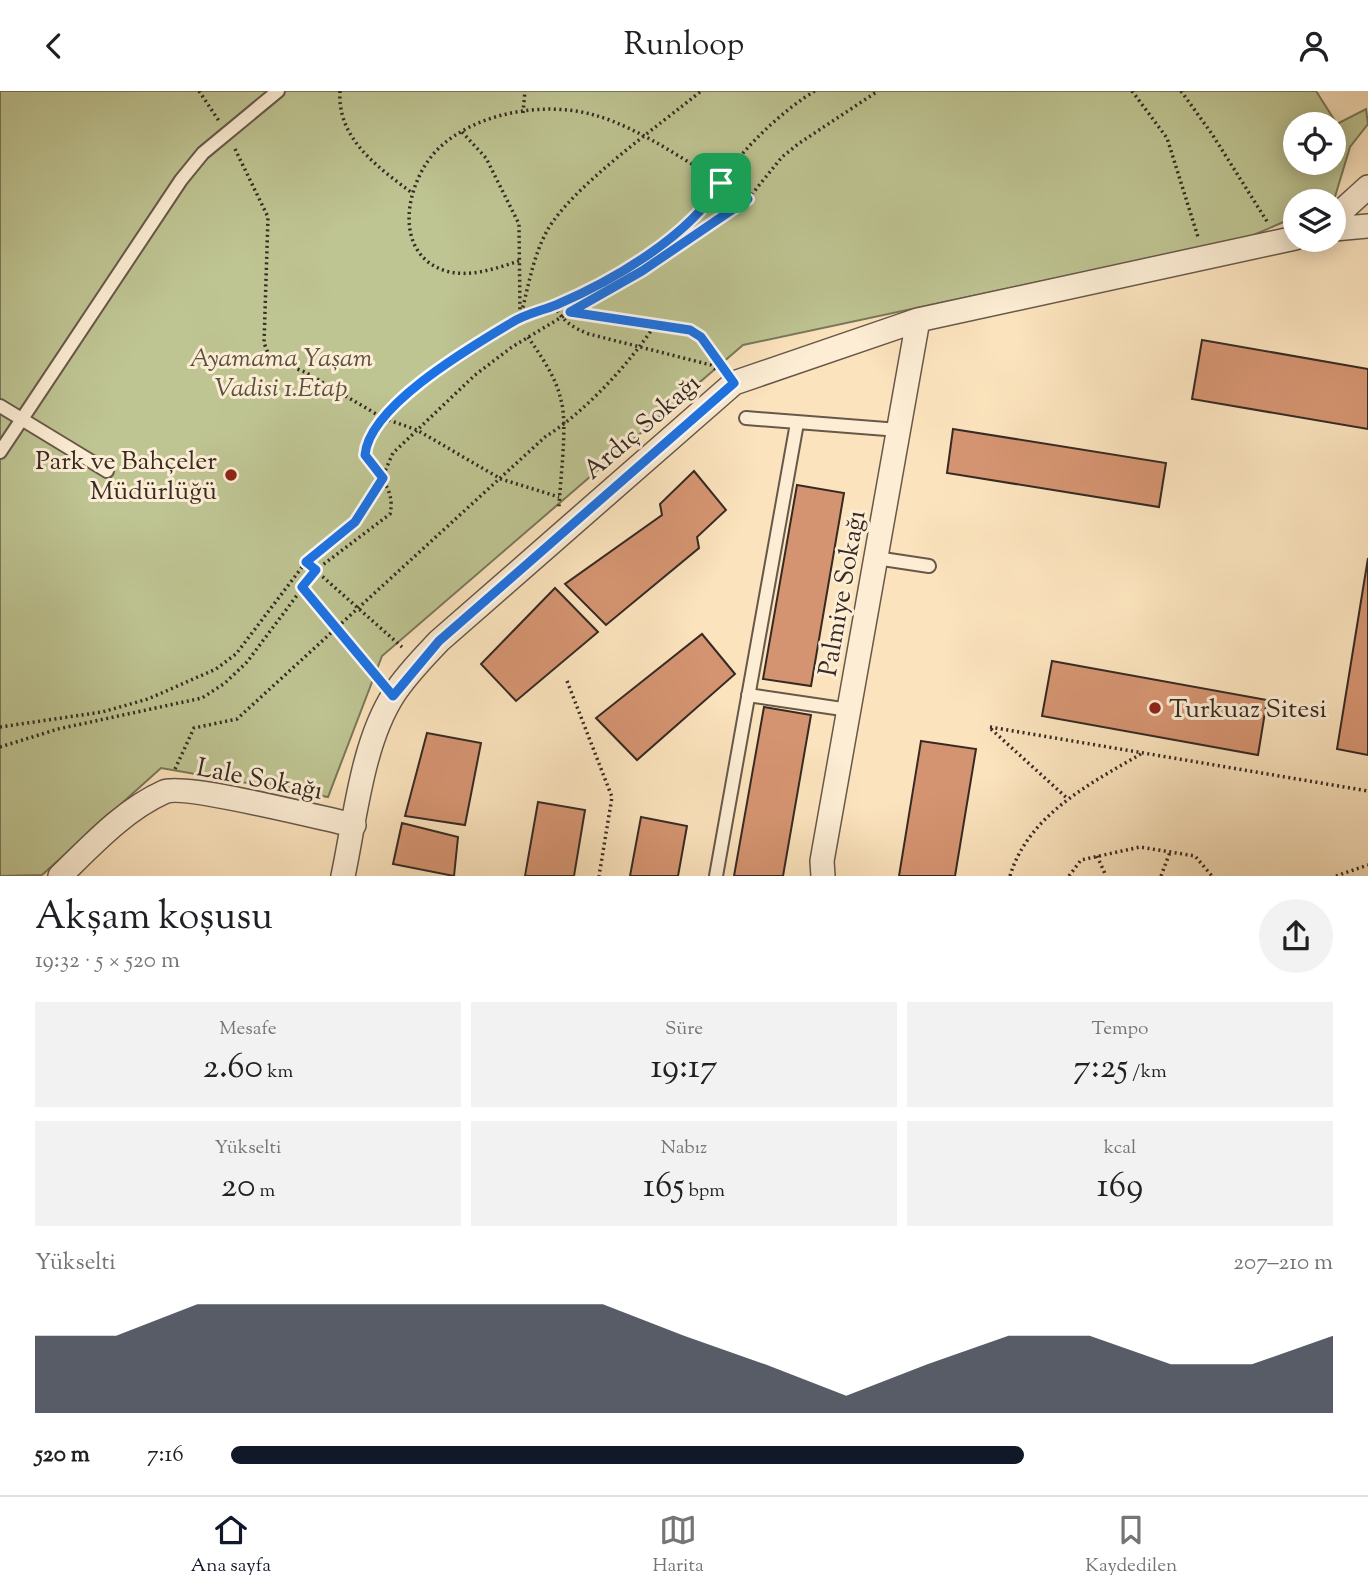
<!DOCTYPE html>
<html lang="tr">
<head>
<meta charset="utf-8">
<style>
	:root { --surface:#fff; --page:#f2f2f2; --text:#202124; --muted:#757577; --line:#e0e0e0; --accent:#111827 }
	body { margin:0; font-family:"Sorts Mill Goudy",serif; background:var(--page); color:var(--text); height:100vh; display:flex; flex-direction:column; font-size:26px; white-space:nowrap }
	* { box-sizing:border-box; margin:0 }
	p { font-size:23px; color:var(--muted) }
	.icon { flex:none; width:38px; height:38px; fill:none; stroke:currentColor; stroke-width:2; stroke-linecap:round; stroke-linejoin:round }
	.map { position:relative; height:785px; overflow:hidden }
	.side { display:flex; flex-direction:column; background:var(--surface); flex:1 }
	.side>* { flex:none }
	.controls { position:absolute; left:1283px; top:21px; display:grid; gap:14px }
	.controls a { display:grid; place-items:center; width:63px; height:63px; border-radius:50%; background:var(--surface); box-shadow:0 4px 18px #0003; font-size:35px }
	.pin { position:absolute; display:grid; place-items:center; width:60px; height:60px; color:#fff; margin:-30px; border-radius:14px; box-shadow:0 4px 10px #0006 }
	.round { display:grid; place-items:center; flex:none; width:74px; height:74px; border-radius:37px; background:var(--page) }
	.summary { display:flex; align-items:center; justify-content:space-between; height:119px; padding:0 35px }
	h1 { font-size:38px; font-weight:600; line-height:52px }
	.figures { display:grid; grid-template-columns:repeat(3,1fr); gap:10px; height:119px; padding:7px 35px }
	.figures div { display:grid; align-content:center; border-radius:0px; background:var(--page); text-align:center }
	.figures b { font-size:35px; font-weight:600 }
	.figures small { font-size:19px; font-weight:400 }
	.figures p { font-size:19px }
	.chart { height:196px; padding:14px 35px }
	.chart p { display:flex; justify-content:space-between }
	.chart svg { width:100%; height:126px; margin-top:7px; fill:var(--accent); opacity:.7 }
	ul { padding:0 35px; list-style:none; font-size:23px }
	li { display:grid; grid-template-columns:112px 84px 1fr; align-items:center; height:52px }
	li i { height:18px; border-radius:9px; background:var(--accent) }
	header { display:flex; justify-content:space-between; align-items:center; height:91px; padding:0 35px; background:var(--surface); font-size:32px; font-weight:600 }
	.tabs { display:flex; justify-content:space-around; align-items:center; height:98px; border-top:2px solid var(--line); background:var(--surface); font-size:19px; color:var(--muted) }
	.tabs a { display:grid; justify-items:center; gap:4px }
	.tabs .active { color:var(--accent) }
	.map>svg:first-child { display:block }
	.green { fill:#bec492; stroke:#7a775b; stroke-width:2; fill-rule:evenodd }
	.building { fill:#d59471; stroke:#362a24; stroke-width:2 }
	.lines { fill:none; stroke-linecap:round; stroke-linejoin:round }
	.lane-casing { stroke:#67584a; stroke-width:16 }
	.street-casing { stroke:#67584a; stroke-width:26 }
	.path { stroke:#362a24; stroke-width:3.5; stroke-dasharray:2 3.5; stroke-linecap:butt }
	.lane { stroke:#fcedd4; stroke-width:12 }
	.street { stroke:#fcedd4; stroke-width:23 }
	.route-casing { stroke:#fff; stroke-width:14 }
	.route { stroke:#1a73e8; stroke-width:9 }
	.poi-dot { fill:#8f2418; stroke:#fcedd4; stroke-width:2.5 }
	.labels { text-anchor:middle; stroke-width:6; stroke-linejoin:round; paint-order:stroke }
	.park-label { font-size:26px; font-style:italic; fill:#585040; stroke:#fcedd4 }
	.street-label { font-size:26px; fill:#362a24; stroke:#fcedd4 }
	.poi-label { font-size:26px; fill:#362a24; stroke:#fcedd4; text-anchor:end }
</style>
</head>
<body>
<header><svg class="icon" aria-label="back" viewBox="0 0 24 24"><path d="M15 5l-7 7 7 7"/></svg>Runloop<svg class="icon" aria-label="person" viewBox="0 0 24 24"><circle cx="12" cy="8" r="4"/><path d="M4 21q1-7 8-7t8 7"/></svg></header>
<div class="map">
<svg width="1368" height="785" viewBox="0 0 1368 785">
	<rect width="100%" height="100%" fill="#fbe3bd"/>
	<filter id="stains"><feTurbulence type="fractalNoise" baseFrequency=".00286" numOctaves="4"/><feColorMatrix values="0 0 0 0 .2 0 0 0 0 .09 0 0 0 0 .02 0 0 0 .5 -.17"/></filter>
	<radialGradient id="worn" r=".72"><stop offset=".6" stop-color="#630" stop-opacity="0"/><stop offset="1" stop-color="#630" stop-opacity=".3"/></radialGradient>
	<path class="green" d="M0,0H1316L1337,33L1366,18L1368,33L1350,56L1334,109L1295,110V126L1249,146L743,254L382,565L328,706L161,677L42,784L0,785ZM1295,33H1334V72H1295Z"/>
	<path class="building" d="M1202,249L1368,278V338L1192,308Z
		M953,338L1166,372L1159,416L947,382Z
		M694,380L726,419L697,446L699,457L606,534L565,493L662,424L660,413Z
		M797,394L844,402L811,595L763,588Z
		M1368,467V664L1337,658Z
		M555,497L598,541L516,610L481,573Z
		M702,543L735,583L637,669L596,627Z
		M1052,570L1267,609L1258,664L1042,625Z
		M764,616L811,624L783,785H734Z
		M427,642L481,652L465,734L405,725Z
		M921,650L976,658L955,785H899Z
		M538,711L585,719L574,785H525Z
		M641,726L687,735L678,785H630Z
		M402,732L458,746L454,785L393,773Z"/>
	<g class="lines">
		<g class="lane-casing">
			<path id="lane" d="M0,315L107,380
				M746,327L899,339
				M0,361L181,89L203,62L278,0
				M876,467L929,475
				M748,604L849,619
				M716,785L797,332"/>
		</g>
		<g class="street-casing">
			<path id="street" d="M1334,127L1368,96
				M1334,138L1368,135
				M60,785C92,754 124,719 164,701C184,692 324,728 354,734
				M343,785C355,729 362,652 394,603C406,584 423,567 439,550L734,292L918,229L1295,147
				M823,785L822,770L918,229"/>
		</g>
		<path class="path" d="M199,0L219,30
			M340,0C337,48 378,76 412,102
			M1132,0L1167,47L1198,146
			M1181,0L1212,43L1268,132
			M523,22L525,0
			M462,41L486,67L519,133L520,222
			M235,58L268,126L264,252L270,267L305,281L383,327L417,339L501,388L559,406
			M519,170C497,177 470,187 446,180C391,163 405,90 439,57C477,21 545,10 594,24C643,37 703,82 748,108
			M554,215C563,230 573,237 589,243L711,274L718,280
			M572,220L642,180L725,125L748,108L782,66L798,53L878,0
			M520,227C528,199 532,167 547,140C571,96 660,34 701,0
			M528,246C541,265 556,286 561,309C568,334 560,388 559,417
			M306,471L402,556
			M302,496L379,589
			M567,590L612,706L599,785
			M0,636L102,621L148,608L216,578L236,563L306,471L355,431L373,407L393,362L475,284L512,256L570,221L690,239L701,245L723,276
			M990,636L1368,700
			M991,638L1068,708
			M0,656L58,638L202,607L225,592L247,571L316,479L390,423C399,384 350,375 374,338C398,301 473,253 512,231C526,223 542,220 557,213C583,202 613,187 636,171C661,153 687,136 707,114C715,105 720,93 727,83C745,55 787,16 815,0
			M175,678L194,637L237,628L545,346C585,321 629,273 655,234
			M1097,765L1106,785
			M1010,785C1028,724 1091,692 1141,663
			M1069,785L1081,769L1140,756L1195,765L1212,785
			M1161,785L1170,761
			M1336,785L1368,774"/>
		<use href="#lane" class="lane"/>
		<use href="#street" class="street"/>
	</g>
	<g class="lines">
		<g class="route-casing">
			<path id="route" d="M721,92L748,108L642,180L570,221L690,239L701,246L734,292L439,550L393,605L302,496L316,479L306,471L355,431L383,387L365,364C369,315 471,256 511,232C525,223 541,220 556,214C612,190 689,146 721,92Z"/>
		</g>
		<use href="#route" class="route"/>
	</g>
	<g class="poi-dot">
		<circle cx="231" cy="384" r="7"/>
		<circle cx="1155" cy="617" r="7"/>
	</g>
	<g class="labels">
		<g class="park-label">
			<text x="281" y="275">Ayamama Yaşam<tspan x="281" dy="30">Vadisi 1.Etap</tspan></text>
		</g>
		<g class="street-label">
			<text transform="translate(641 335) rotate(-41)" y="9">Ardıç Sokağı</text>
			<text transform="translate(841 502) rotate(-80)" y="9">Palmiye Sokağı</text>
			<text transform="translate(260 687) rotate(11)" y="9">Lale Sokağı</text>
		</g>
		<g class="poi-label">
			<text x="217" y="378">Park ve Bahçeler<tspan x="217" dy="30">Müdürlüğü</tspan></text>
			<text x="1169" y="626" text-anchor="start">Turkuaz Sitesi</text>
		</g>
	</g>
	<rect width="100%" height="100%" filter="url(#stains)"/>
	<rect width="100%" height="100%" fill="url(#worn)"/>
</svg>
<div class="controls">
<a><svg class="icon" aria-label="locate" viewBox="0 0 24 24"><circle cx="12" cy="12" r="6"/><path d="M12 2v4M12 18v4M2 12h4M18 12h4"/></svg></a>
<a><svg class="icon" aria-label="layers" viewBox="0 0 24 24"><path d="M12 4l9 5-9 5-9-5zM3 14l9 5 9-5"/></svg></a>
</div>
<div class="pin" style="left:721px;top:92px;background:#1e9e55"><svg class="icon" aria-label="arrive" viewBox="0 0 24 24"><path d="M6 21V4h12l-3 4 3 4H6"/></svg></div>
</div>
<section class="side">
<div class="summary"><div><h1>Akşam koşusu</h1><p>19:32 · 5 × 520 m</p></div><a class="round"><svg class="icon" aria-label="share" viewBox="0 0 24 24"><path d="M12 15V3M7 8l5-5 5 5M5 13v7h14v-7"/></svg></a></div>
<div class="figures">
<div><p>Mesafe</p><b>2.60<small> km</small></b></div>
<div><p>Süre</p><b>19:17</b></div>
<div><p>Tempo</p><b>7:25<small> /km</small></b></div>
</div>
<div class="figures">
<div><p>Yükselti</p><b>20<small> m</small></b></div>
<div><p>Nabız</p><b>165<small> bpm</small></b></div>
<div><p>kcal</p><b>169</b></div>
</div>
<div class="chart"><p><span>Yükselti</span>207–210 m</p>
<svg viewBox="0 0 160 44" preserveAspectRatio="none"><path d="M0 44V17L10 17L20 6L30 6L40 6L50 6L60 6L70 6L80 17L90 27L100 38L110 27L120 17L130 17L140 27L150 27L160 17V44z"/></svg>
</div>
<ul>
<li><b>520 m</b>7:16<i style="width:72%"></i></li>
</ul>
</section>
<nav class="tabs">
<a class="active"><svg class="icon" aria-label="home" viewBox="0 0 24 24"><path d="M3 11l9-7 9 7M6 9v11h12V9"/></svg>Ana sayfa</a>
<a><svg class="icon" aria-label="map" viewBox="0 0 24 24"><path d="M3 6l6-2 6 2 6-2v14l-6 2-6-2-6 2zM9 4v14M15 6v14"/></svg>Harita</a>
<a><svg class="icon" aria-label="saved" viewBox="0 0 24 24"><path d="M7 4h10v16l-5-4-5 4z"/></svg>Kaydedilen</a>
</nav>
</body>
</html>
